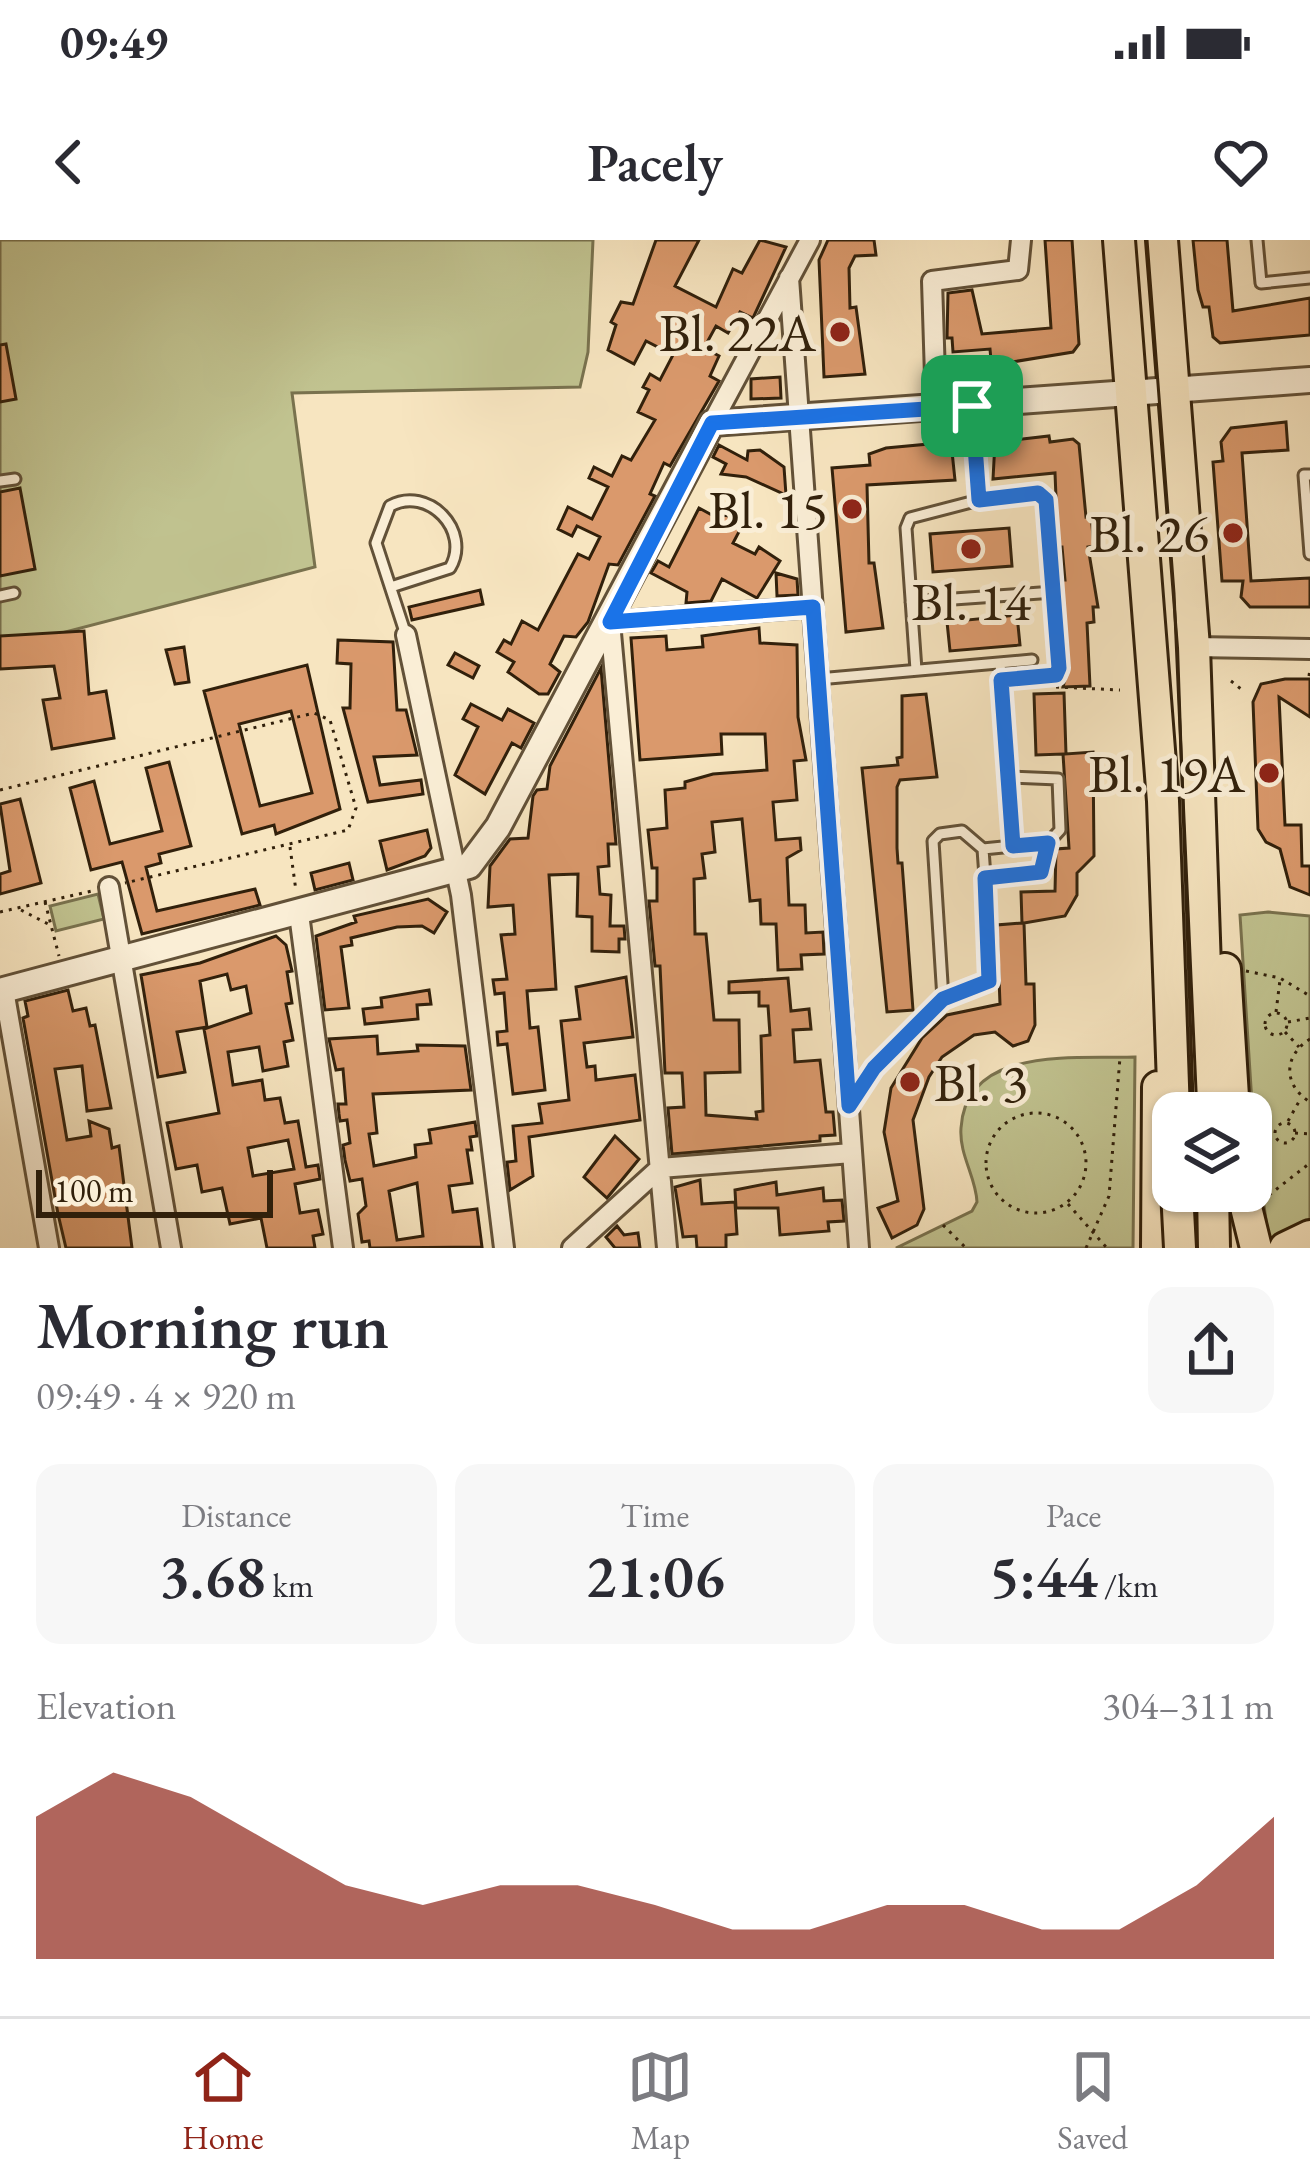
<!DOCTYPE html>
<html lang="en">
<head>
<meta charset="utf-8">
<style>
	:root { --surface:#fff; --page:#f7f7f7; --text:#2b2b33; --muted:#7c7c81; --line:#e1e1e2; --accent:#8f2418 }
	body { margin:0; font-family:"EB Garamond",serif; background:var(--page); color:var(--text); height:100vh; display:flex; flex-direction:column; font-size:45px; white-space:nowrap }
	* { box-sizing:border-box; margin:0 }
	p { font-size:39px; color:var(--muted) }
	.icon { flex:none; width:66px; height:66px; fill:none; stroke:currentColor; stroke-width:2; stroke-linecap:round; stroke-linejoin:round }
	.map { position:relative; height:1008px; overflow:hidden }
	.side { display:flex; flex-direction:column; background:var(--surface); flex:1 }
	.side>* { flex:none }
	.buttons { position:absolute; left:1152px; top:852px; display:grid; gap:24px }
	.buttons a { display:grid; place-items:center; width:120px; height:120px; border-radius:24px; background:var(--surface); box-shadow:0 3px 9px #0004; font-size:60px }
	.scale { position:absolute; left:36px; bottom:30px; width:237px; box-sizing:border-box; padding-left:12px; border:6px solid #31200b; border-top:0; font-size:33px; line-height:42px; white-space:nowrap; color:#31200b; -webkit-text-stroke:9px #faeed6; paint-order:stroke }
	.pin { position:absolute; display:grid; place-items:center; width:102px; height:102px; color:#fff; margin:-51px; border-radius:24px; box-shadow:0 6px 18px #0006 }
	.round { display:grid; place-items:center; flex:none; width:126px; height:126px; border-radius:24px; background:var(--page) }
	.summary { display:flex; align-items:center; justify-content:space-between; height:204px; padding:0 36px }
	h1 { font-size:66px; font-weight:600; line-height:90px }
	.figures { display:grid; grid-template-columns:repeat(3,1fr); gap:18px; height:204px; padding:12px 36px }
	.figures div { display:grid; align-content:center; border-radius:24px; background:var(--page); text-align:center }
	.figures b { font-size:60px; font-weight:600 }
	.figures small { font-size:33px; font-weight:400 }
	.figures p { font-size:33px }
	.chart { height:336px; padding:24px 36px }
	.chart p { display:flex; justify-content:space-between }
	.chart svg { width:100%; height:216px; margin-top:12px; fill:var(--accent); opacity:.7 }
	.status { display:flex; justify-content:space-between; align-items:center; height:84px; padding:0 60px; background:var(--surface); direction:ltr }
	.status svg { height:33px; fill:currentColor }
	header { display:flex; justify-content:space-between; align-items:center; height:156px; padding:0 36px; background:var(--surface); font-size:54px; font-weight:600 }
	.tabs { display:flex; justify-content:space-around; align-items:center; height:168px; border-top:3px solid var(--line); background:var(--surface); font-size:33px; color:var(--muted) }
	.tabs a { display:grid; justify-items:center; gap:6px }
	.tabs .selected { color:var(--accent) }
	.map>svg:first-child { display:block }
	.green { fill:#c1c390; stroke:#79724e; stroke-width:3 }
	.building { fill:#da996c; stroke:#31200b; stroke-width:3; fill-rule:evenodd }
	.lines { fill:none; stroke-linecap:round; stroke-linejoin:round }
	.service-casing { stroke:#625138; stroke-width:15 }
	.minor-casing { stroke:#625138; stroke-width:24 }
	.tertiary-casing { stroke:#625138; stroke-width:30 }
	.primary-casing { stroke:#31200b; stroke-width:36 }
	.path { stroke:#31200b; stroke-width:3; stroke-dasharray:3 6; stroke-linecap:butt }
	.service { stroke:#faeed6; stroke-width:9 }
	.minor { stroke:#faeed6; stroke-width:18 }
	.tertiary { stroke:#faeed6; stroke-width:24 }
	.primary { stroke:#f7e5c0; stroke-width:30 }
	.tram { stroke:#31200b; stroke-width:3 }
	.primary-bridge-casing { stroke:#31200b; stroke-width:36; stroke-linecap:butt }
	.primary-bridge { stroke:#f7e5c0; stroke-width:30 }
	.route-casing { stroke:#fff; stroke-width:24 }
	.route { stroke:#1a73e8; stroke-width:15 }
	.poi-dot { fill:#8f2418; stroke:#faeed6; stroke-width:4.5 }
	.labels { text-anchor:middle; stroke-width:10; stroke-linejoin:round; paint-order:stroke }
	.poi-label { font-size:54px; fill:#31200b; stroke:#faeed6; text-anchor:end }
</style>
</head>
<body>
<div class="status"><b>09:49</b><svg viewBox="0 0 49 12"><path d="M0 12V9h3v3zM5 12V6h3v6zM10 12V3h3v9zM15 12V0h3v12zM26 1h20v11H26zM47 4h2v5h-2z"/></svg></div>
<header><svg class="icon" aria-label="back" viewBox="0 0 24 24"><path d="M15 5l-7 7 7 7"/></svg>Pacely<svg class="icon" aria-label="heart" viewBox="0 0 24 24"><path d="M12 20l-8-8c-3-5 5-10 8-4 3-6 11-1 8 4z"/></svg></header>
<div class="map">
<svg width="1310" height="1008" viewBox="0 0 1310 1008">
	<rect width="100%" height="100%" fill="#f7e5c0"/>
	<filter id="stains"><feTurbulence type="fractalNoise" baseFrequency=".00167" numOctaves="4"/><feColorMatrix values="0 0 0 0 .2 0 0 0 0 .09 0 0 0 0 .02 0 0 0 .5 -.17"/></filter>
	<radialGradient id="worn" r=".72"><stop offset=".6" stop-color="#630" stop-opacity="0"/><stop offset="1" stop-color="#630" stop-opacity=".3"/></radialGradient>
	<path class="green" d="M0,0H593L588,112L580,147L292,153L315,327L0,409Z
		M98,654L104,679L56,691L50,666Z
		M1268,672L1310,676V985L1270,1008L1254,895L1240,675Z
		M1135,817L1133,1008H896L972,971L977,962C976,937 959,915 961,888C966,805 1076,819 1135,817Z"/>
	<path class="building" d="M656,0H699L675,46L716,67L733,29L742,33L760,0L786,7L753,78L740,72L728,93L716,86L704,108L719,116L710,136L719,141L670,226L664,223L650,254L655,256L618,325L609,324L588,382L576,397L564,396L550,424L560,432L548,454H539L508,432L514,422L497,412L504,400L511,404L522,381L538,390L578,314L589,319L600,297L577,286L572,296L558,289L568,267L592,279L608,247L589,238L594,227L612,236L622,216L631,220L655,180L638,172L649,150L643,147L650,134L660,140L673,115L646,101L634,124L608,110L616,85L611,82L621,62L633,64Z
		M828,0H874L876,15L855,16L849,28L850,68L856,67L865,134L824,137L819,20Z
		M1045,0H1072L1079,104L1073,112L1000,124L991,120L990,109L953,112L952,98H947L948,53L972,50L982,94L1051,88Z
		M1193,0H1227L1233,71L1310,58V95L1220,103L1213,97L1209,67H1203L1198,50Z
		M6,104L16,159L0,162V105Z
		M780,137L781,158L751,159V139Z
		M1286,182L1288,210L1242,213L1251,341L1310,338V367H1250L1241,357L1243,341H1222L1213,222L1223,221L1221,202L1231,188Z
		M1049,196L1050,202L1073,199L1079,204L1086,277L1091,276L1094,306L1088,307L1098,367H1093L1094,382L1087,383L1090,446L1063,447L1068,427L1061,340H1065L1062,307H1058L1055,233L993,239L995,202Z
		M951,202L955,240L867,245L869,323H874L883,388L846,392L832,228L870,225L869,214L886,208Z
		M719,205L747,220L748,211L760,210L784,227L786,255L746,237L721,234L726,224L713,217Z
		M20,248L35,329L0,336V252Z
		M699,268L721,280L724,274L735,280L741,288L733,303L755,314L759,307L780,321L757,358L722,339L711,361L686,363L687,352L651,333L658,321L669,327Z
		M1009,288L1012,326L933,332L930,294Z
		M776,333L797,339L798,355L777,356Z
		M480,350L483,364L412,380L409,367Z
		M1017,375L1020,405L950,411L947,382Z
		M759,388L760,403L797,405L798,477L806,520L794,521L797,560L773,562L776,600L800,598L801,610L787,618L789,665H805L806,693L823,692L824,714L801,715L802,729L778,730L776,684H761L760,660L750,661L742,579L712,582L715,612L702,614L705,638L694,639L695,694H706L714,780H739L740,832L705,833L706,875L757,879L756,872L763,871L761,796L770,795L768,766H759V752L729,753V742L788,738L791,771L809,769L811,789L793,790L795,822L820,820L826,872H833L835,895L820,896V901L672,914L668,868L684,867L682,833H665L660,726H655L649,661H657V628H652L648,590L667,588L665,550L685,548V542L713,534L767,530L765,494H721L722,514L640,520L631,398L666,396L667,410L703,407L702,396Z
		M84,391L89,454L106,451L114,498L52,509L43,460L60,458L54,426L0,429V396Z
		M338,400L393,402L397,470H406L417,515L374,517L380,545L421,540L423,554L368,562L343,468H350L351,424L337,423Z
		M184,407L189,442L175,444L166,410Z
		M455,413L479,426L473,438L448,425Z
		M307,425L340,569L276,594L274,585L242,594L204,451ZM291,471L312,553L260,566L239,484Z
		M601,428L616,604H608L609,626L598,627L600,654L611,655L610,686H624L625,699H619V712L592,711V677L577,676L578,634L549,635L556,749L527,751L530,788L538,787L545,850L513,854L507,804L498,805L497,792L507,791L504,753L495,754L493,740L507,739L501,695L515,694L513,665L488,667L490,626L510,599L528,598L533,556L537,550L547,549L550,526Z
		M1285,439H1310V477L1279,457L1285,585H1301L1302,626H1310V655L1290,647L1280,609L1266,602L1258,589L1253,462L1261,444Z
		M1064,453L1066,514L1093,512L1094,616L1077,633V655L1065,676L1024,683L1026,744H1034L1035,785L1028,801L1013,806L995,792L974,795L942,817L929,837L913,880L924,969L917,985L892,998L878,968L898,961L884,892L891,848L922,798L947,775L1000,764L997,685L1022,683L1021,652L1055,651L1056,609L1069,608L1063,514L1036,515L1034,454Z
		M926,454L937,537L900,540L897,547V608L898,623H902L913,770L887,772L862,528L898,525L897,518L902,517V456Z
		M471,464L502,480L508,469L534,483L521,508L512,503L485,554L455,535L478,487L463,479Z
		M169,522L191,606L159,614L161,623L146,627L157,671L255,649L260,665L142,694L122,622L91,630L70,548L94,541L110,604L162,591L146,528Z
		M20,559L41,643L0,654V634L10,631L0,564Z
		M427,590L431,608L425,616L387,630L380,601Z
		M349,623L353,640L315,650L311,633Z
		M428,659L447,672L434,693L422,686L397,687L351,698L352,705L341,707L349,768L325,770L316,696L356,682L354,676Z
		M276,696L286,705L292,731L287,732L292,763L286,764L293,800L284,802L288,826L263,831L259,807L228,812L233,845L262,840L265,860L280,858L285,883L298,881L306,927L318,925L320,939L295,944L300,973L318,970L323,994L313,996L315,1008H267L261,978L230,984L222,948L202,952L197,925L176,929L167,883L219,873L204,789L251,773L246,746L231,750L227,734L200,741L207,787L177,792L185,832L158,837L141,735L200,723ZM288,900L294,929L253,936L248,908Z
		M626,737L633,797L584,803L587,827L595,826L596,840L635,835L640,880L529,897L533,936L510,950L507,922L516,921L513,886L542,883L539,864L569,860L561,781L580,779L576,747Z
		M68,750L73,771L86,768L90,786L95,785L111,868L87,871L82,826L55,829L67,900L91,896L89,881L109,889L112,908L119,906L132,1008H66L58,974L23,778L28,776L25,761Z
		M429,750L431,764L417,765L418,779L365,784L363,769L382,767L381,758Z
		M377,796L378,814L418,811L417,805L465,806L471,850L373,854L377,893L369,894L374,926L416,917L415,905L431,903L429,890L475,882L477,896L470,897L472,910H467L472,943L449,946L453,972L477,969L482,1007L370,1008L369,1001L362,1002L358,974L366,966L362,939L350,941L345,920L343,905L350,903L347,880L340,881L339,874L338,864H346L343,829L336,830L329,799ZM417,943L423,996L397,1000L389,951Z
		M615,896L639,919L607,958L584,937Z
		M700,940L702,964L735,962L737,994L726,995V1008H697L696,996L683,997L675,947Z
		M776,942L777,955L823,948L824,961L842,960L844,981L828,982L829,991L780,995L778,968H736L735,950Z
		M617,986L624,995L638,993L640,1008H615L606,997Z"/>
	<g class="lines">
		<g class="service-casing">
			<path id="service" d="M1257,0L1261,43L1310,38
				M972,166L979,260
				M1310,235H1304L1310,314
				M0,241L15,239
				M394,346L450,328C472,291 428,245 390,266L376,303L406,395
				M0,356L14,353
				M911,362L1054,352
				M916,430L906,288L910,278L979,260L1044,254L1059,428L1056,435L1001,440
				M818,439L1032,420
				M1013,606L1048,603
				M983,609L1013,606L1000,423
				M985,639L1041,631L1048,603L1060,590L1058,539L1009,537
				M852,861C869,829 912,783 942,761C957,749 980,753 992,735L983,609L962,591L940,594L933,601L943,759"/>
		</g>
		<g class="minor-casing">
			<path id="minor" d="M789,38L859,1008
				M936,168L932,41L1018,30L1021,0
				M712,183L810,0
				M406,395L461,655L504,1008
				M1194,407L1310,409
				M109,647L171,1008
				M299,674L343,1008
				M4,750L49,1008
				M572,1008L660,928L852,913
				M667,1008L610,382L813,367"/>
		</g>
		<g class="tertiary-casing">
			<path id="tertiary" d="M0,751L469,626L498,587L712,183L1310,140"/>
		</g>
		<g class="primary-casing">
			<path id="primary" d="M1119,0L1163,561L1174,873
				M1162,0L1194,407L1210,873
				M1225,729L1234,873
				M1242,951L1256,1008
				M1157,1008L1158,847
				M1285,1008L1310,996"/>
		</g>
		<path class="path" d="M1309,436L1310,429
			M1231,441L1241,449
			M1056,447L1120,450
			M0,550L314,473L330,480L356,568L348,590L125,643
			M290,607L296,651
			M45,662L59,716
			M21,670L50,685
			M0,672L92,651
			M1246,731L1280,738L1310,756
			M1276,772L1280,740
			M1265 784a11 11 0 1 1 22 0a11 11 0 1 1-22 0Z
			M1288,782L1310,778
			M1285,792L1299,807
			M1310,799C1283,816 1283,845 1310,862
			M986 923a50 50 0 1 1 100 0a50 50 0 1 1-100 0Z
			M1288,881L1301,858
			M1275 893a10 10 0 1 1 20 0a10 10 0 1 1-20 0Z
			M1295,893L1310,894
			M1269,955L1310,923
			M1068,964L1107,1008
			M943,985L966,1008
			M1086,1008L1109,956L1120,817"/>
		<use href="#service" class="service"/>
		<use href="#minor" class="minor"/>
		<use href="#tertiary" class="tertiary"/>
		<use href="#primary" class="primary"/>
		<path class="tram" d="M1147,0L1174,353L1197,873
			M1191,951L1195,1008"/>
		<g class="primary-bridge-casing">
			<path id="primary-bridge" d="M1177,951L1180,1008
				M1213,951L1214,1008"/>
		</g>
		<use href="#primary-bridge" class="primary-bridge"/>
	</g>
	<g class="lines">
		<g class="route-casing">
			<path id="route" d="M972,166L979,260L1038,253L1046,260L1059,428L1056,435L1001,440L1013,606L1048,603L1041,632L985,638L989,741L943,759L874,828L849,866L813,367L610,382L712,183Z"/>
		</g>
		<use href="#route" class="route"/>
	</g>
	<g class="poi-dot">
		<circle cx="840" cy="92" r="12"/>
		<circle cx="852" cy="269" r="12"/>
		<circle cx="1233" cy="293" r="12"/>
		<circle cx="971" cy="309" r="12"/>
		<circle cx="1269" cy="533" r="12"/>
		<circle cx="910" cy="842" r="12"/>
	</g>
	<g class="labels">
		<g class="poi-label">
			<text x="816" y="111">Bl. 22A</text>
			<text x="828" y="288">Bl. 15</text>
			<text x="1209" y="312">Bl. 26</text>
			<text x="971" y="380" text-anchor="middle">Bl. 14</text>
			<text x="1245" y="552">Bl. 19A</text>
			<text x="934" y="861" text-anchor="start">Bl. 3</text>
		</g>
	</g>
	<rect width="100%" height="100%" filter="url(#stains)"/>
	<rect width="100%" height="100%" fill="url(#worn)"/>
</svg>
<div class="buttons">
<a><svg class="icon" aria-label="layers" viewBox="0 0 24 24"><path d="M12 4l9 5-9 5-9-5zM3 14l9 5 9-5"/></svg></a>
</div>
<div class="scale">100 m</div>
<div class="pin" style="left:972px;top:166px;background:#1e9e55"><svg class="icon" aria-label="arrive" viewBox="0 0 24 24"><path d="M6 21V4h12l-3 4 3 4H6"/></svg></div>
</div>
<section class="side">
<div class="summary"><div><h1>Morning run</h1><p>09:49 · 4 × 920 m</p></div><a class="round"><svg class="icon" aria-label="share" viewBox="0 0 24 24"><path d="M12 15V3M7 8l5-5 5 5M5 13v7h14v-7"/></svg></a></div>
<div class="figures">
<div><p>Distance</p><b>3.68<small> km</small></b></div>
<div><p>Time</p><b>21:06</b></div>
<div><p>Pace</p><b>5:44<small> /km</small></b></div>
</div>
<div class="chart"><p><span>Elevation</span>304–311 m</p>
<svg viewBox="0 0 160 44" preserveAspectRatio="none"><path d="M0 44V15L10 6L20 11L30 20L40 29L50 33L60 29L70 29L80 33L90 38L100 38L110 33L120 33L130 38L140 38L150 29L160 15V44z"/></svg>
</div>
</section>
<nav class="tabs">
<a class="selected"><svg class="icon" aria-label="home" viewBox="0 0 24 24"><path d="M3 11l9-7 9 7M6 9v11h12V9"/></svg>Home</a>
<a><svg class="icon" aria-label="map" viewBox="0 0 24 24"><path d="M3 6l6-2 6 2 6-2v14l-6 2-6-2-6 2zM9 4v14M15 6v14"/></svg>Map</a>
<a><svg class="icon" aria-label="saved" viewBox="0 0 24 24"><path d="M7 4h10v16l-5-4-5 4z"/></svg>Saved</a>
</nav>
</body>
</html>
